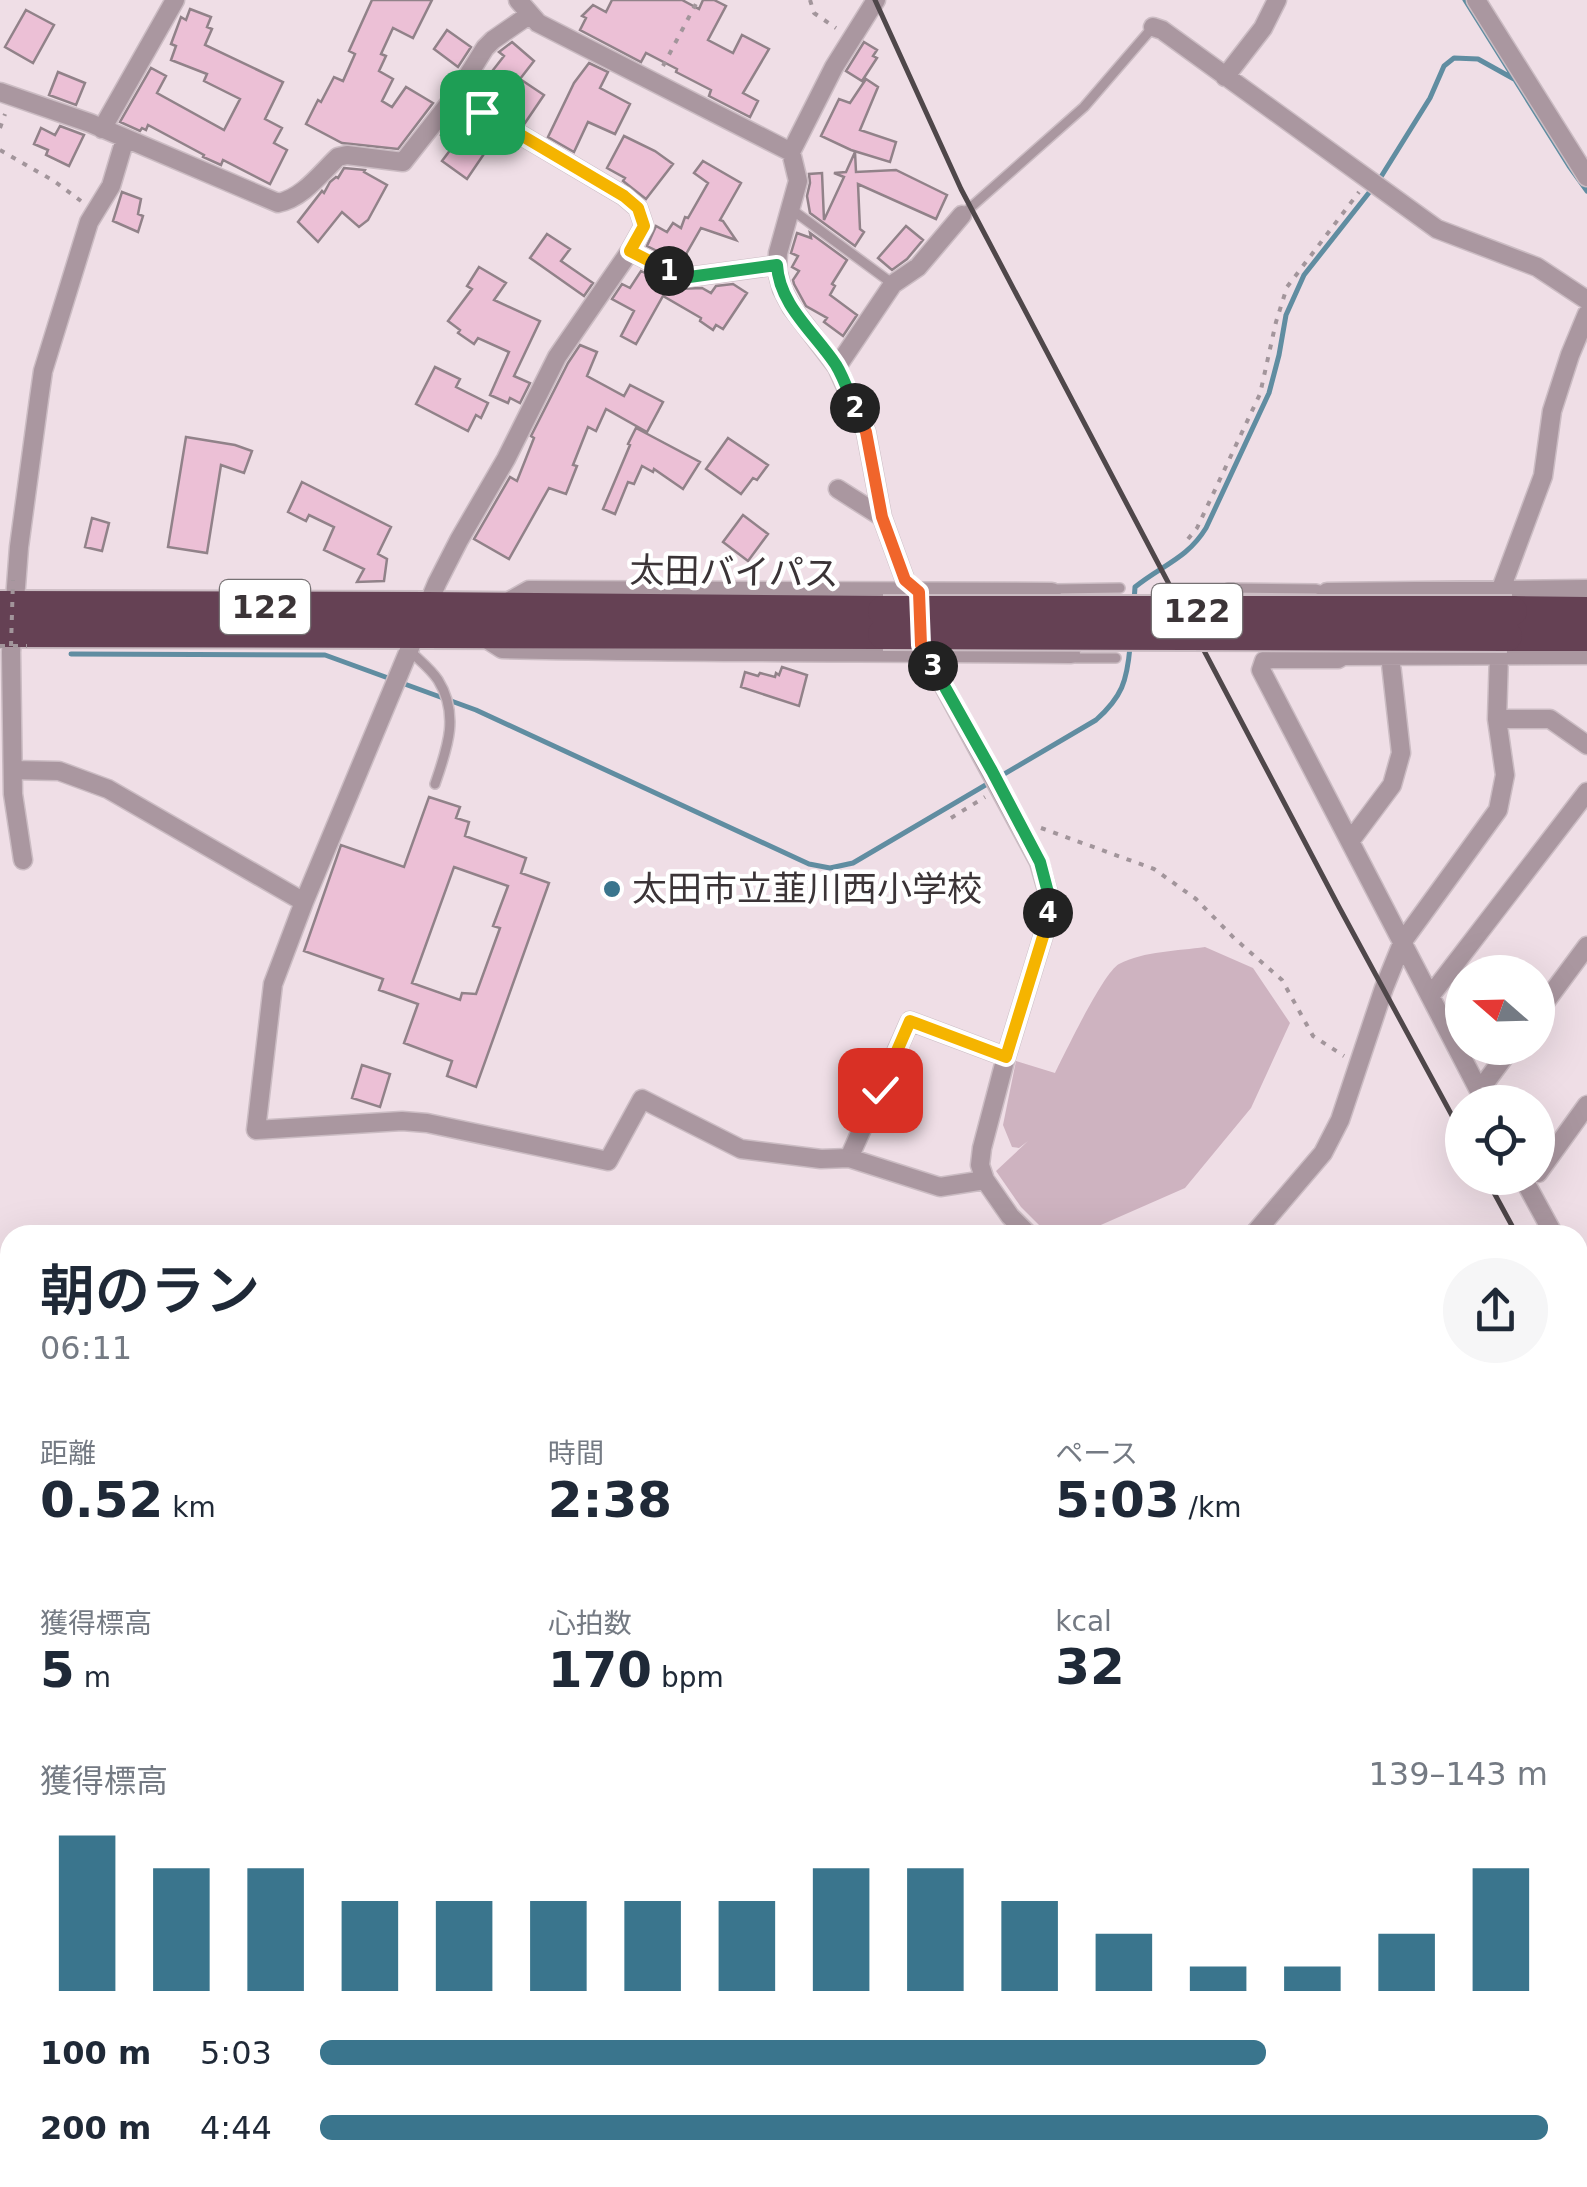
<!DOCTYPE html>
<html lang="ja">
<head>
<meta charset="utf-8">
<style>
	:root { --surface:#fff; --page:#f6f6f7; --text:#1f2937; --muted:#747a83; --accent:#3a758d }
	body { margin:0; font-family:"DejaVu Sans","Noto Sans JP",sans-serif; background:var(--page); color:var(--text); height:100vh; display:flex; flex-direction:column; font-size:38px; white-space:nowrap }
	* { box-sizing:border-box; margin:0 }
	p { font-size:32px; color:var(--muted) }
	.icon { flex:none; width:55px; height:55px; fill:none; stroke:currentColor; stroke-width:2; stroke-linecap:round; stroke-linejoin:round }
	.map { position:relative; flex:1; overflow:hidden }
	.side { position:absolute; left:0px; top:1225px; width:1588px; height:962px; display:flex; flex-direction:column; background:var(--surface); border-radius:30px 30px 0 0; box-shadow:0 10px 40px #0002 }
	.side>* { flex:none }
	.needle { width:65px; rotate:290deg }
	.buttons { position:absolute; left:1445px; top:955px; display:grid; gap:20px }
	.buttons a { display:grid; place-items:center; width:110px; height:110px; border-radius:50%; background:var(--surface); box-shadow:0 10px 40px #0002; font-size:50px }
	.pin { position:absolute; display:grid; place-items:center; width:85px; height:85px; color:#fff; margin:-42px; border-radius:20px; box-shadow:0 5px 15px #0006 }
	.km { position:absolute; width:50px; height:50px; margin:-25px; border-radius:50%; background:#222; color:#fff; font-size:28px; line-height:50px; text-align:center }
	.round { display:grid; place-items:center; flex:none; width:105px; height:105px; border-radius:52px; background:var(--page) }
	.overview { display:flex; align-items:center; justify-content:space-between; height:170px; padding:0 40px }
	h1 { font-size:55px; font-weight:600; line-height:75px }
	.stats { display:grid; grid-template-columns:repeat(3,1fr); gap:15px; height:170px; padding:10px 40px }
	.stats div { display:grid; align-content:center }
	.stats b { font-size:50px; font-weight:600 }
	.stats small { font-size:28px; font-weight:400 }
	.stats p { font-size:28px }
	.chart { height:280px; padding:20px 40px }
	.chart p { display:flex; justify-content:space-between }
	.chart svg { width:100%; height:180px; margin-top:10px; stroke:var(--accent); stroke-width:6 }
	ul { padding:0 40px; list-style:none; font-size:32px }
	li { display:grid; grid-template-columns:160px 120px 1fr; align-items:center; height:75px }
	li i { height:25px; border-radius:12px; background:var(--accent) }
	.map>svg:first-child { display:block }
	.green { fill:#ceb3c0 }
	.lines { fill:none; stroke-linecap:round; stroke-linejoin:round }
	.stream { stroke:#608da1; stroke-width:5 }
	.building { fill:#ecc0d6; stroke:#918289; stroke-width:2.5; fill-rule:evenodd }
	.lane-casing { stroke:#cbbcc3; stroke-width:12 }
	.street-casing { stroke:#cbbcc3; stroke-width:21 }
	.secondary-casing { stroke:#cbbcc3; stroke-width:29 }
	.highway-casing { stroke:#cbbcc3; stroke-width:34 }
	.path { stroke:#a2959b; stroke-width:4; stroke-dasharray:5 8; stroke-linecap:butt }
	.lane { stroke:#aa97a0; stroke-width:9 }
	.street { stroke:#aa97a0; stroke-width:18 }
	.secondary { stroke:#8d727f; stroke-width:25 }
	.highway { stroke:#654154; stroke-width:30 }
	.rail { stroke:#4f474a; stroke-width:5 }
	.highway-bridge-casing { stroke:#cbbcc3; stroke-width:34; stroke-linecap:butt }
	.path-bridge { stroke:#a2959b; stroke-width:4; stroke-dasharray:5 8; stroke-linecap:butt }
	.highway-bridge { stroke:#654154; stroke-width:30 }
	.split-1-casing { stroke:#fff; stroke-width:20 }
	.split-2-casing { stroke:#fff; stroke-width:20 }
	.split-3-casing { stroke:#fff; stroke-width:20 }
	.split-4-casing { stroke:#fff; stroke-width:20 }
	.split-5-casing { stroke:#fff; stroke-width:20 }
	.split-1 { stroke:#f5b400; stroke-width:12 }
	.split-2 { stroke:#22a559; stroke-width:12 }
	.split-3 { stroke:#f0652b; stroke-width:12 }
	.split-4 { stroke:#22a559; stroke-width:12 }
	.split-5 { stroke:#f5b400; stroke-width:12 }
	.poi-dot { fill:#3a758d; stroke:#fff; stroke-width:4 }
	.labels { text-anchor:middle; stroke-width:9; stroke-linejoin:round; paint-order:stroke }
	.shield { fill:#fff; stroke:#767173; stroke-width:2.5 }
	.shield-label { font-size:32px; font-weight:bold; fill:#3b3437 }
	.street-label { font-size:35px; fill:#3b3437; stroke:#fff }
	.poi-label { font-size:35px; fill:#3b3437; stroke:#fff; text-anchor:start }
</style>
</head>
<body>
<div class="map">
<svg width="1587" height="2187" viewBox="0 0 1587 2187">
	<rect width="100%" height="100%" fill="#efdee6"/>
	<path class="green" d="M1205,947L1253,968L1290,1023L1251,1108L1185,1188L1078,1235H1049L1021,1207L996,1171L1028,1141L1019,1148L1012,1147L1003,1125L1016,1061L1055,1073C1065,1053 1103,973 1119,964C1144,951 1178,951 1205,947Z"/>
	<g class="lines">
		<path class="stream" d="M1465,0L1569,166L1587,191
			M1134,602L1135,587C1162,565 1187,559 1206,528L1269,393L1279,355L1286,315L1304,275L1379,180L1430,98L1444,66L1454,58L1478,59L1514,79
			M71,654L325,655L476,710L809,864L830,868L853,863L1096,720C1122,697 1127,681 1130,647
			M0,1915L10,1904
			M719,2178L743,2187"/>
	</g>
	<path class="building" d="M372,0H432L413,38L393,28L381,54L386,56L379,71L393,79L382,101L392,107L406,87L433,103L398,149L342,143L306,124L318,100L321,102L334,77L343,81L355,54L349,51Z
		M612,0H682L699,9L703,0H714L726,6L708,40L733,53L742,35L769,49L743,93L758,101L750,117L709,96L711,90L676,72L677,69L646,53L641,62L580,30L586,18L582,16L593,5L606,12Z
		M190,9L211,17L207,27L212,29L205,45L283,82L265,119L282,128L274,143L287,150L270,184L223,160L221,165L203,157L204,155L148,125L146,130L142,128L140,131L120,122L151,68L166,76L157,93L224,130L240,99L204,81L207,74L171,60L176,46L171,44L181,17L186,20Z
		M26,10L54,25L33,63L5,47Z
		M447,30L471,47L458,67L434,49Z
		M512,42L534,61L520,79L544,95L525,123L476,92L504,56L499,52Z
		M864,42L877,50L873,56L877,58L862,81L846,71Z
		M589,63L608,72L600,88L630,104L615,134L588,122L574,152L548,137L574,83Z
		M58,72L85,83L76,105L49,95Z
		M866,79L878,87L860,130L896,142L890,162L851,150L821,136L839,99L850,103Z
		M469,119L500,137L496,144L492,142L467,179L442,161L454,145L441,135L450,123L461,132Z
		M60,126L84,135L69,166L46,155L48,150L34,144L41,128L55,135Z
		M624,136L655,151L673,164L646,199L623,181L625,178L607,168Z
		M855,152L856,172L896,170L947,195L936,219L858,184L860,229L864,232L855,246L810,213L807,196L810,183L809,174L822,173L824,220L844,177L834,173L846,172Z
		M703,161L741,183L720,220L723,221L736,240L701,228L681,263L647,246L656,226L667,232L673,223L681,228L685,217L688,218L708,183L694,173Z
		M344,168L365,170L364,172L387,185L368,220L359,227L342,212L318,242L298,222L322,191L324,193L330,182L336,177L338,178Z
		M122,192L141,199L138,214L143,216L138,232L113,221Z
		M906,226L923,240L907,259L892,270L878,258Z
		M797,233L811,238L810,233L847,260L832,284L835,286L830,295L857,315L843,336L824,322L827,318L806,306L794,284L793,280L799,271L792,267L798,256L791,253Z
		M547,234L570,249L561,261L593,283L584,296L530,258Z
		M479,267L506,283L494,300L540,321L514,376L530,383L520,403L510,398L508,403L490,395L509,352L478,338L474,344L458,333L460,330L448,321L472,289L467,286Z
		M641,271L677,289L702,288L711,293L716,286L733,284L747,293L723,329L716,325L713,330L700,321L701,318L663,296L636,344L621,336L634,311L612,299L622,284L630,288Z
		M580,345L597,352L587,376L624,396L630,385L663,402L647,432L606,409L596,431L588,427L573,465L577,466L566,494L549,488L509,559L474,539L510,477L517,481L534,438L531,436L568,363Z
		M435,367L460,379L456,387L488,403L481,418L476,415L468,431L416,404Z
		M636,428L700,462L683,489L654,469L653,472L642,466L634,484L628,482L615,514L603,509L630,445L628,444Z
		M186,437L235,445L252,451L244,473L221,465L207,553L168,547Z
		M728,438L768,465L757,480L753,478L741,494L706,469Z
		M302,482L391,527L378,554L387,559L384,581L357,582L364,569L324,550L334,527L309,515L306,521L288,512Z
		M743,515L768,534L748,561L723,542Z
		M92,518L109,523L102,551L85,547Z
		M782,667L807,675L799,706L741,687L745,672L758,676L760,673L775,677L776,673L779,675Z
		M429,797L460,807L456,818L469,822L465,836L526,858L521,873L549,883L476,1087L447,1076L452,1061L404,1043L418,1004L379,990L383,979L304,951L341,845L404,867ZM454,867L508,886L493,926L500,928L476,994L462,993L460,1000L412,983Z
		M362,1065L390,1074L380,1107L352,1098Z"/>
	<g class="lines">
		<g class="lane-casing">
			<path id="lane" d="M791,209L893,284
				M962,215L1084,107L1153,27
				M1228,588L1316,589L1327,592
				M1052,592L1057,589L1120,588
				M409,650C418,659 431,669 438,680C460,715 447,749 435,784
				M1071,654L1076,658H1116
				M1578,1466L1587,1452
				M1578,1502L1587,1507"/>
		</g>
		<g class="street-casing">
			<path id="street" d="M518,0L538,23L791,152
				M876,0L834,67L791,152L798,181L778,253L777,270L782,289L792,308L837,367L866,432L882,517L905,580L906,646L925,652
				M1476,0L1587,177
				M1153,27L1162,30L1437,229L1537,267L1587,300
				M1225,77L1263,28L1277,0
				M0,92L90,123L278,203C303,198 320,174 338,157L347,155L403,162L455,96L485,48L493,40L529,15
				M455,96L624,196L638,208L644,226L630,251L557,357L506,459L459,540L437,583L304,902L273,984L256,1130L402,1121L427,1123L608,1161L642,1099L741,1149L821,1159L849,1158L940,1187L985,1180
				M102,129L175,0
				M630,251L682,278L777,265
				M837,367L893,284L918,267L962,215
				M838,489L882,517
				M1327,592L1587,589
				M504,604L529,590L1052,592
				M480,635L502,649C692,653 881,652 1071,654
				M921,644L1039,862L1050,900L1045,930L1006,1057L982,1148L980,1165L985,1180L1010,1216L1029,1235
				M1497,719H1550L1587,745
				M13,770L59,771L108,789L304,902
				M1351,840L1392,785L1401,753L1390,655
				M23,860L13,794L11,652L19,547L39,399L43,371L89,222L111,186L125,139
				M1431,995L1587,792
				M1538,1012L1587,946
				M1479,1091L1511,1048
				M1485,1102L1261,670L1264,661L1271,659H1338L1343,656L1587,655
				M849,1158L910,1021L1006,1057
				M1538,1173L1587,1105
				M1523,1178L1554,1235
				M1253,1235L1323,1153L1340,1120L1384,988L1403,941L1498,810L1505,775L1497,719L1501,589L1543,476L1552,411L1570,355L1587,314
				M1587,1267L1578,1280L1587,1298
				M0,1897L10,1885
				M1578,1976L1587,1989
				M0,2127L10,2104
				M0,2142L10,2146
				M85,2178L108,2187
				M63,2187L67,2178
				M457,2187L462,2178
				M1003,2187L1006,2178
				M1324,2187L1328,2178"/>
		</g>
		<g class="secondary-casing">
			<path id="secondary" d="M1578,1920L1587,1910
				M1455,2187L1458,2178"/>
		</g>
		<g class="highway-casing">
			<path id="highway" d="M0,606L427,607L883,611
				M1512,611L1587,612
				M0,632L883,634
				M1507,636H1587"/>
		</g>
		<path class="path" d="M810,0L814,13L836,28
			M663,66L698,0
			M0,128L5,114
			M0,150L54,181L81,201
			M1188,539L1197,528L1260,394L1276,322L1287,287L1359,192
			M951,818L985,797
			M1041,828L1154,869L1196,899L1234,938L1282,980L1313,1036L1344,1056
			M1586,1714L1587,1715
			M1578,2045H1587
			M518,2178L536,2187
			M1399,2178L1401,2187"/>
		<use href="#lane" class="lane"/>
		<use href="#street" class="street"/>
		<use href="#secondary" class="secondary"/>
		<use href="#highway" class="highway"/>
		<path class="rail" d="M875,0L961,189L1339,907L1462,1134
			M1486,1178L1517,1235
			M1578,1347L1587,1365"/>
		<g class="highway-bridge-casing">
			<path id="highway-bridge" d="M883,611H1512
				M883,634L1507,636"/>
		</g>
		<path class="path-bridge" d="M0,646H27
			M11,646L13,580"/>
		<use href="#highway-bridge" class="highway-bridge"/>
	</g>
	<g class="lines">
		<g class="split-1-casing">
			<path id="split-1" d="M482,112L624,196L638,208L644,226L630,251L669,271"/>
		</g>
		<g class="split-2-casing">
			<path id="split-2" d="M669,271L682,278L777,265C779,305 815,333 836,365C844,378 849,394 855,408"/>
		</g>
		<g class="split-3-casing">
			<path id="split-3" d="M855,408L866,432L882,517L905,580L919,592L921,645L933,666"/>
		</g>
		<g class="split-4-casing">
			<path id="split-4" d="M933,666L992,771L1040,862L1050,900L1048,913"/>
		</g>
		<g class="split-5-casing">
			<path id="split-5" d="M880,1090L910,1021L1006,1057L1045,930L1048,913"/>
		</g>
		<use href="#split-1" class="split-1"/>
		<use href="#split-2" class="split-2"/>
		<use href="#split-3" class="split-3"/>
		<use href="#split-4" class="split-4"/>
		<use href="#split-5" class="split-5"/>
	</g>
	<circle class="poi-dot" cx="612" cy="889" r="10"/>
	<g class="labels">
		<g class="shield">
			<rect x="220" y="580" width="90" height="54" rx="8"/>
			<rect x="1152" y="584" width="90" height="54" rx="8"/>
		</g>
		<g class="shield-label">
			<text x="265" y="618">122</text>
			<text x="1197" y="622">122</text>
		</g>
		<g class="street-label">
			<text transform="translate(734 572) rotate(1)" y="12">太田バイパス</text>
		</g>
		<g class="poi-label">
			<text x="632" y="901">太田市立韮川西小学校</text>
		</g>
	</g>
</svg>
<div class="buttons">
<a><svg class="needle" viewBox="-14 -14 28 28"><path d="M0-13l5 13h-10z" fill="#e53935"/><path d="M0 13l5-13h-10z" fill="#747a83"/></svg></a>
<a><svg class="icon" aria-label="locate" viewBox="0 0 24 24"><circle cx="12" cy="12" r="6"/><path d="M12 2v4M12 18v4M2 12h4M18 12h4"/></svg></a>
</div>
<div class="pin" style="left:482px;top:112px;background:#1e9e55"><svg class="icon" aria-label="arrive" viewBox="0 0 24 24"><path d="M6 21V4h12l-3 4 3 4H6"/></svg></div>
<div class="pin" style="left:880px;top:1090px;background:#d93025"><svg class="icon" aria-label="check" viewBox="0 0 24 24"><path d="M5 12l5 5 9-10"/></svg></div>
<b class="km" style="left:669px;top:271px">1</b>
<b class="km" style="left:855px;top:408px">2</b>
<b class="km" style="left:933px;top:666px">3</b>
<b class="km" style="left:1048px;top:913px">4</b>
<section class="side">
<div class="overview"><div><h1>朝のラン</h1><p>06:11</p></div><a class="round"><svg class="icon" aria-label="share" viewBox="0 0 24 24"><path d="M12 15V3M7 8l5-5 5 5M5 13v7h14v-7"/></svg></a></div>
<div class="stats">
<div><p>距離</p><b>0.52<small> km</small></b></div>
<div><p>時間</p><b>2:38</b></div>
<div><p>ペース</p><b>5:03<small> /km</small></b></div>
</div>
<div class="stats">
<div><p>獲得標高</p><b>5<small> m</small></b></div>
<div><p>心拍数</p><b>170<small> bpm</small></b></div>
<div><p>kcal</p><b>32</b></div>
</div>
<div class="chart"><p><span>獲得標高</span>139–143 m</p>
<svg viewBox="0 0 160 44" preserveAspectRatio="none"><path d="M5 44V6M15 44V14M25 44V14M35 44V22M45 44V22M55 44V22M65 44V22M75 44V22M85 44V14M95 44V14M105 44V22M115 44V30M125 44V38M135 44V38M145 44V30M155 44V14"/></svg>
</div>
<ul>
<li><b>100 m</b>5:03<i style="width:77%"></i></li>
<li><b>200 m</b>4:44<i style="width:100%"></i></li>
</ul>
</section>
</div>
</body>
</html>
